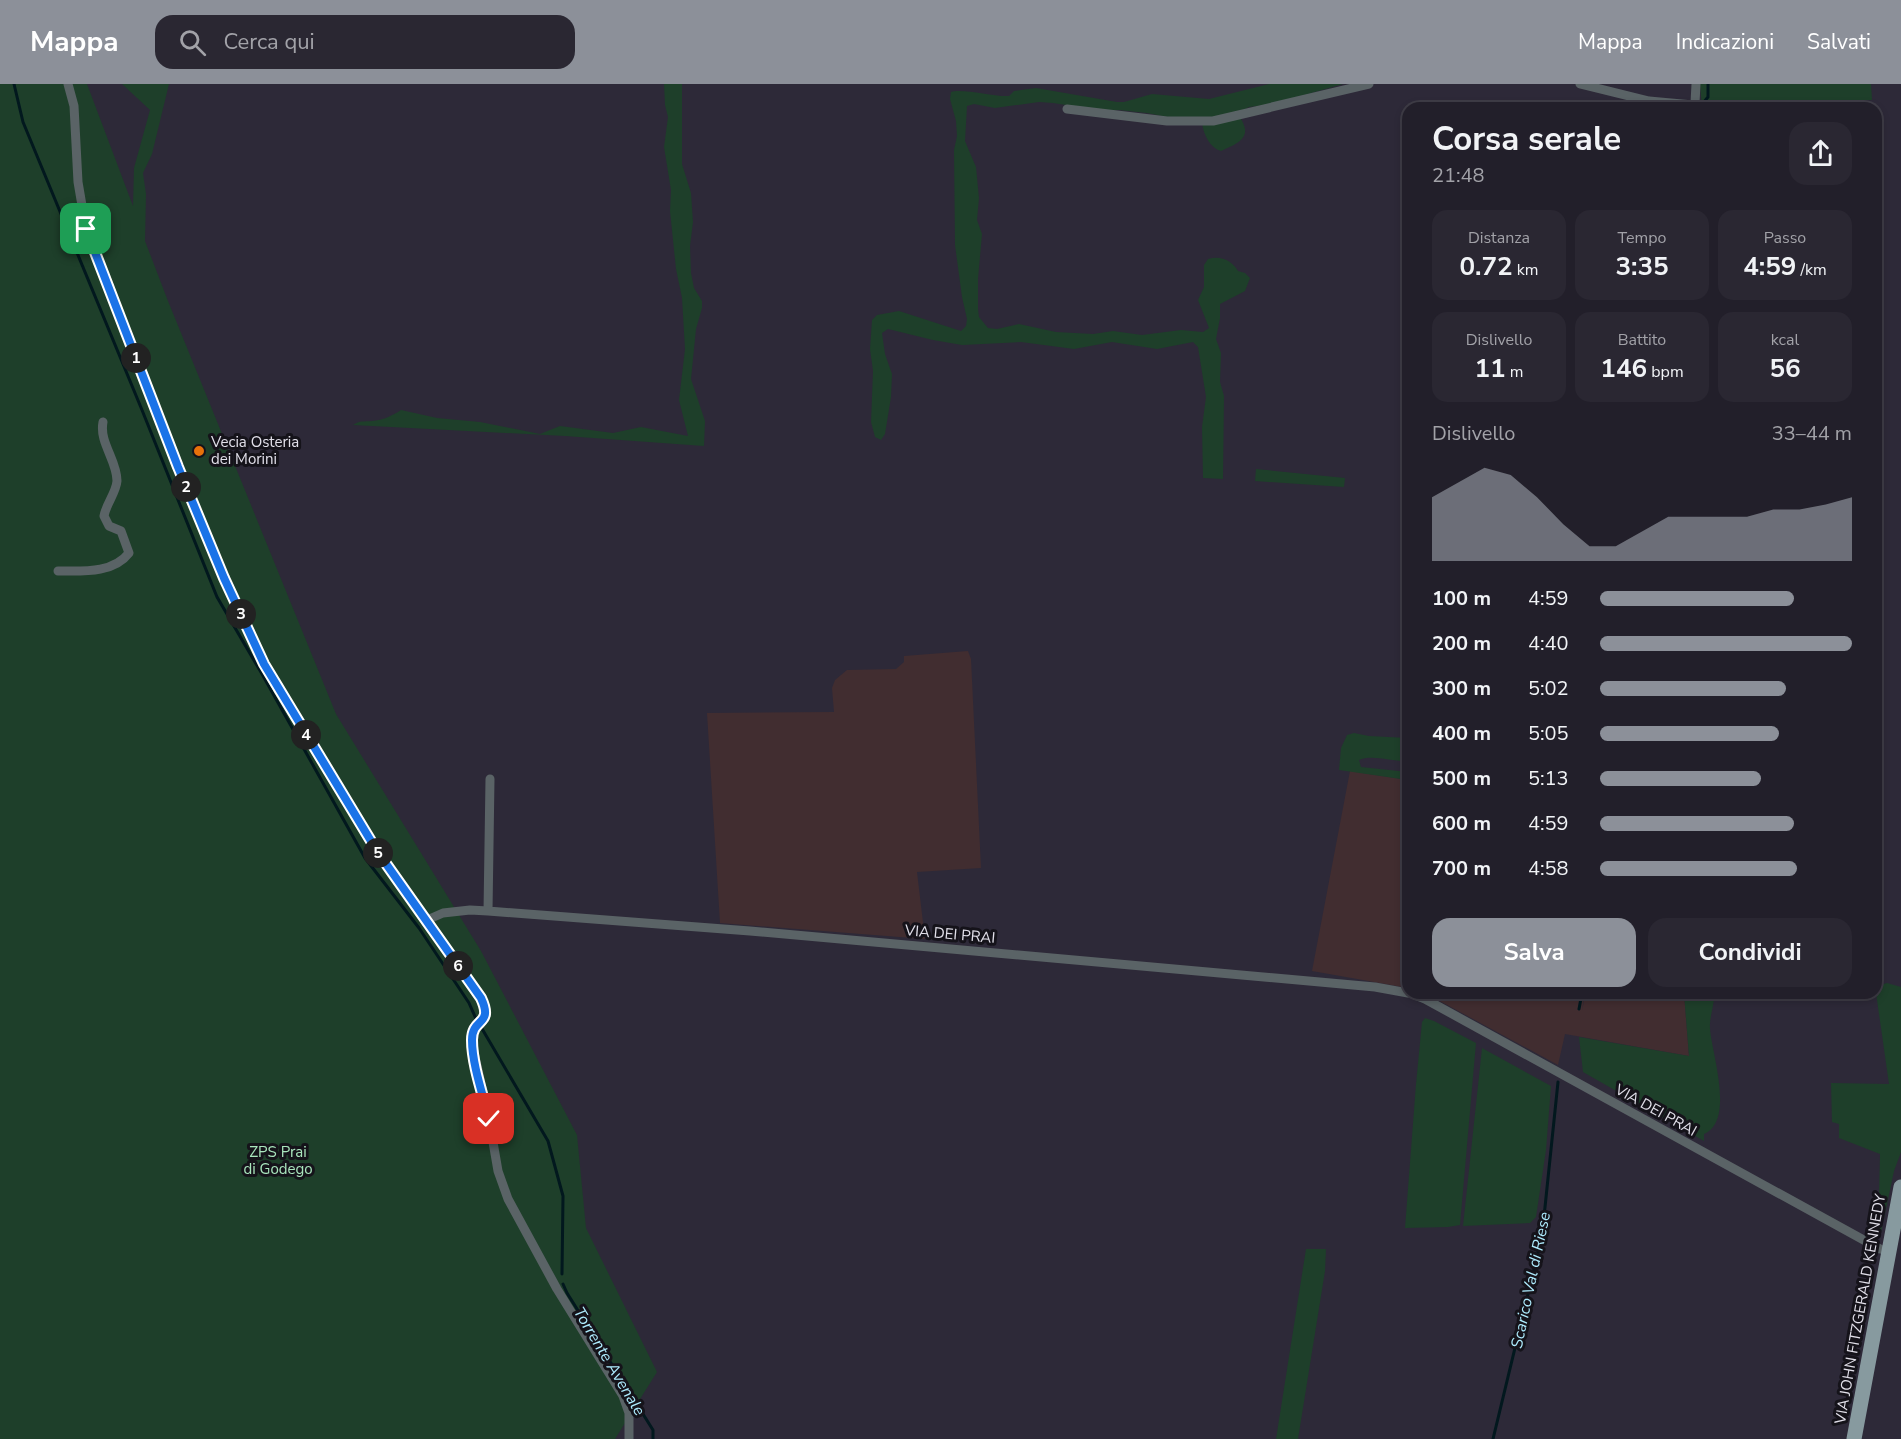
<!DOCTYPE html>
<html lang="it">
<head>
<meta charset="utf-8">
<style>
	:root { --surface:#221f2a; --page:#2a2732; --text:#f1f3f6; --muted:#a2a2a8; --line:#3f3d47; --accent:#8c9099 }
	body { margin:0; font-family:"Nunito Sans",sans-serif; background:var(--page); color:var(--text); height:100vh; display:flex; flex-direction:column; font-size:22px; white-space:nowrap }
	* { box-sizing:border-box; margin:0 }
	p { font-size:20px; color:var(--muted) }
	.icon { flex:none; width:33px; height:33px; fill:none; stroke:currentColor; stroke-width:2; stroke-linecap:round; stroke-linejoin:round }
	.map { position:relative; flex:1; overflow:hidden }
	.details { position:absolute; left:1402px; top:18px; width:480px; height:897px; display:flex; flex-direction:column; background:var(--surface); border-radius:18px; box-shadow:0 3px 9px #0003,0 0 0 2px var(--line) }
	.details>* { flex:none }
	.pin { position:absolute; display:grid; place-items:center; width:51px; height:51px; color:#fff; margin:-26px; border-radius:12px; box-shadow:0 3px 9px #0006 }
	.km { position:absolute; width:30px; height:30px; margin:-15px; border-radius:50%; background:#222; color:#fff; font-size:16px; line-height:30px; text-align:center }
	.round { display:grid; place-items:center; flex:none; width:63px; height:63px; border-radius:18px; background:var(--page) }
	.headline { display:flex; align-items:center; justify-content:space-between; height:102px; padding:0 30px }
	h1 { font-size:33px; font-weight:700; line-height:45px }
	.metrics { display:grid; grid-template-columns:repeat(3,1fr); gap:9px; height:102px; padding:6px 30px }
	.metrics div { display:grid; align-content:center; border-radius:15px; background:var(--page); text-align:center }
	.metrics b { font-size:26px; font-weight:700 }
	.metrics small { font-size:16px; font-weight:400 }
	.metrics p { font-size:16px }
	.chart { height:168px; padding:12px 30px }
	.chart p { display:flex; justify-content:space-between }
	.chart svg { width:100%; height:108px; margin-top:6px; fill:var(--accent); opacity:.7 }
	.cta { display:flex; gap:12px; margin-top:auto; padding:12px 30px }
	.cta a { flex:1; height:69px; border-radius:18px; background:var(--accent); color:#fff; font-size:24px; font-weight:700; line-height:69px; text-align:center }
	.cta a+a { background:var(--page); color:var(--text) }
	ul { padding:0 30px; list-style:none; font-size:20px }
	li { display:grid; grid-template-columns:96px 72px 1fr; align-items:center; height:45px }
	li i { height:15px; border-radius:8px; background:var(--accent) }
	header { display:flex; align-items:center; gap:36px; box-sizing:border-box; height:84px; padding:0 30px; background:var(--accent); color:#fff }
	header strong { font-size:28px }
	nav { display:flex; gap:33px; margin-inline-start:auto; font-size:21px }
	.search { width:420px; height:54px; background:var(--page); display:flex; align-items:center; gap:15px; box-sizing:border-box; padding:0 21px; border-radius:18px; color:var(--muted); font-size:22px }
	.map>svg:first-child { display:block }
	.industrial { fill:#412d30 }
	.green { fill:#1e3f2a }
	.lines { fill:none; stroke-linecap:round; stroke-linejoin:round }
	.stream { stroke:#02181e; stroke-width:3 }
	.minor { stroke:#5a6366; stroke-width:9 }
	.primary { stroke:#879a9f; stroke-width:15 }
	.route-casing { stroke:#fff; stroke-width:12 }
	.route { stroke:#1a73e8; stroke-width:8 }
	.food-dot { fill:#e8710a; stroke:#15131a; stroke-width:2 }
	.labels { text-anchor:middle; stroke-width:6; stroke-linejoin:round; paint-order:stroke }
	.poi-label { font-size:15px; fill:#e2e0ea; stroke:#15131a; text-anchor:start }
	.street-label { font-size:15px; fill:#e2e0ea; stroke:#15131a }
	.park-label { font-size:15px; fill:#a9e6bd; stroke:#15131a }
	.water-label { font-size:16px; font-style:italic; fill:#aeecfe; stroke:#15131a }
</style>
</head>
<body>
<header>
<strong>Mappa</strong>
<div class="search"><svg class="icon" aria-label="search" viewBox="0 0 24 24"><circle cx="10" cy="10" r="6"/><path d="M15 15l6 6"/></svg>Cerca qui</div>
<nav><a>Mappa</a><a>Indicazioni</a><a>Salvati</a></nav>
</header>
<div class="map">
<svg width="1901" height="1355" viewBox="0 0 1901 1355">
	<rect width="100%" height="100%" fill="#2d2938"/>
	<path class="industrial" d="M968,567L971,575L981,784L917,788L925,855L720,839L707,629L834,628L832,604L835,596L847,586L896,585L904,578V572Z
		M1350,687L1408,696V904L1312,887Z
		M1425,909H1585L1582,926L1586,909H1684L1689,972L1565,950L1558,981Z"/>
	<path class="green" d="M0,0H87L133,122L134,84L150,26L122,0H169L152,70L143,89L146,110L145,157L168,217L336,630L481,867L577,1051L586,1144L657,1288L615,1355H0Z
		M664,0H682V80L691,109L693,138L690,162L691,189L694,204L702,217V224L696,245L691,295L705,337L704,362L565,352L353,341C360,336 364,338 372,337C383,336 392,332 401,326L437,334L480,338L540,350L560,342L613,349L641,343L688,352L679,316L685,265L682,214L676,185L670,127L671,106L664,63L668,33L665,21Z
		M1269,0H1343L1273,20L1249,23L1243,26L1239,32C1254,53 1239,59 1221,67C1210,64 1204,51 1202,40L1147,29L1119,26L1105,27L1053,19L1039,18L995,24L974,20L967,22L965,57L976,83L979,114L977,136L982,150L978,195V225L979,233L988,244L997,245L1019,240L1056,248L1093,250L1113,247L1142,251L1181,246L1203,248L1209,244L1198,216L1204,203V181L1208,175C1220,171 1232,176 1238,187L1245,189L1250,194L1245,207L1220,220V234L1216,255L1221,269L1220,298L1224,312L1223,395L1203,394L1202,343L1206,313L1198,263L1193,258L1157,265L1112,258L1074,265L1021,258L962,261L933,256L888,245L882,249L885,270L892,290L891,313L885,350L881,356L875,353L871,338L873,287L870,265L872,236L877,231L899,227L961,247L966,242L967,235L962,213L955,161L954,66L957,52L956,37L950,15L951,8C962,4 994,13 1009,12L1014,7L1036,4L1117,18H1124L1152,10L1209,15Z
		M1700,0H1871L1872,16L1732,18L1731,24H1702Z
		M1256,385L1345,394L1344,403L1255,397Z
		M1354,649L1369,652L1408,654V677C1393,678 1372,670 1359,676L1361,683L1408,688V696L1339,686L1341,664L1347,651Z
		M1887,899L1901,903V1068L1894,1087L1880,1153L1878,1154L1880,1070L1839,1054V1040L1832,1038L1831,999L1889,1000L1876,909L1877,902Z
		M1684,909H1712L1714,912C1714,923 1709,934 1710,945C1712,970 1735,1037 1704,1050V1057L1583,988L1579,953L1689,972Z
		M1425,934L1434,937L1476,959L1460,1141L1448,1143L1405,1144L1416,1000L1422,938Z
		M1482,964L1551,1002L1546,1066L1536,1133L1530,1139L1463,1142Z
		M1306,1165H1326L1325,1187L1298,1355H1276Z"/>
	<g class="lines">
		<path class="stream" d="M14,0L23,38L142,326L217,513L262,590L365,774L419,844L469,919L477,937
			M1699,24L1708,13V0
			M1579,925L1582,909
			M481,943L548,1057L563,1112L562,1190
			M563,1200L567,1209L653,1346V1355
			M1493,1355L1542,1152L1558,998"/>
		<path class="minor" d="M68,0L74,22L78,98L86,145L178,383L224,494L264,580L279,608L377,767L481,914L486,931L485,935L475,944L472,954L473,964L489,1035L498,1087L508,1115L557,1205L623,1312L629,1329V1355
			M1580,0L1649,17L1693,21L1695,19L1696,0
			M1067,25L1167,37H1213L1369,0
			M58,487C81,487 113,490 129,469L121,447L109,442L104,432C106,420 116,409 117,397C117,376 99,359 103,338
			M488,827L490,695
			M427,836L443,829L470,826L488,827L750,847L1375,903L1408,909
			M1410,909L1425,915L1880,1165L1888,1167"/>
		<path class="primary" d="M1854,1355L1901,1103"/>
	</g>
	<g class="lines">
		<g class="route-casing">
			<path id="route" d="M86,145L178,383L224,494L264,580L377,767L481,914C494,942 472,933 472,956C472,980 483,1011 489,1035"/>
		</g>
		<use href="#route" class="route"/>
	</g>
	<circle class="food-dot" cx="199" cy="367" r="6"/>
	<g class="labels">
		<g class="poi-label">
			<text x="211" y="363">Vecia Osteria<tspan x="211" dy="17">dei Morini</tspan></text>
		</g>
		<g class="street-label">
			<text transform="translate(950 850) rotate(5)" y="5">VIA DEI PRAI</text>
			<text transform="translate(1656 1026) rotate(29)" y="5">VIA DEI PRAI</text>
			<text transform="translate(1860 1225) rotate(-80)" y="5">VIA JOHN FITZGERALD KENNEDY</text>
		</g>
		<g class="park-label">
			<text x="278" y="1073">ZPS Prai<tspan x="278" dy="17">di Godego</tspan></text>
		</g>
		<g class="water-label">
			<text transform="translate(1530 1196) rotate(-78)" y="6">Scarico Val di Riese</text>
			<text transform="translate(610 1277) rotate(59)" y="6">Torrente Avenale</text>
		</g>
	</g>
</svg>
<div class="pin" style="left:86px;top:145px;background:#1e9e55"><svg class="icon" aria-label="arrive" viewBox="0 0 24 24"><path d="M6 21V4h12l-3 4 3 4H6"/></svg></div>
<div class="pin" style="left:489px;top:1035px;background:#d93025"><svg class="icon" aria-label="check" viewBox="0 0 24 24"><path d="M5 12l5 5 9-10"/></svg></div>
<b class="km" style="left:136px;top:274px">1</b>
<b class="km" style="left:186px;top:403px">2</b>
<b class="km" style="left:241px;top:530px">3</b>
<b class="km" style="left:306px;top:651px">4</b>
<b class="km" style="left:378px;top:769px">5</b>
<b class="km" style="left:458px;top:882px">6</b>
<section class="details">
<div class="headline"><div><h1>Corsa serale</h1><p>21:48</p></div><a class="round"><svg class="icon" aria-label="share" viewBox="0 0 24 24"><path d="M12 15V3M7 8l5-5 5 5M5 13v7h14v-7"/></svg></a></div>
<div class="metrics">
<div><p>Distanza</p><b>0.72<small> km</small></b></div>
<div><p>Tempo</p><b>3:35</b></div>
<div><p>Passo</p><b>4:59<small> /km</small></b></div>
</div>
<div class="metrics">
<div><p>Dislivello</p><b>11<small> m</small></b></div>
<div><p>Battito</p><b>146<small> bpm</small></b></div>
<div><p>kcal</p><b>56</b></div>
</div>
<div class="chart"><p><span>Dislivello</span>33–44 m</p>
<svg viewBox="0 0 160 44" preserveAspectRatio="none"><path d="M0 44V18L10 12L20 6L30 9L40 18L50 29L60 38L70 38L80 32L90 26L100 26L110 26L120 26L130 23L140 23L150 21L160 18V44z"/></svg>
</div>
<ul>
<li><b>100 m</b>4:59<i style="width:77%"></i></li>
<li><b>200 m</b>4:40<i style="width:100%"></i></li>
<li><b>300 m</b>5:02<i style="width:74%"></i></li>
<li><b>400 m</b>5:05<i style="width:71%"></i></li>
<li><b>500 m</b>5:13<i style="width:64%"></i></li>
<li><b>600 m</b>4:59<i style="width:77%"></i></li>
<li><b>700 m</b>4:58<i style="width:78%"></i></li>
</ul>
<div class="cta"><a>Salva</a><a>Condividi</a></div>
</section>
</div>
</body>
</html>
